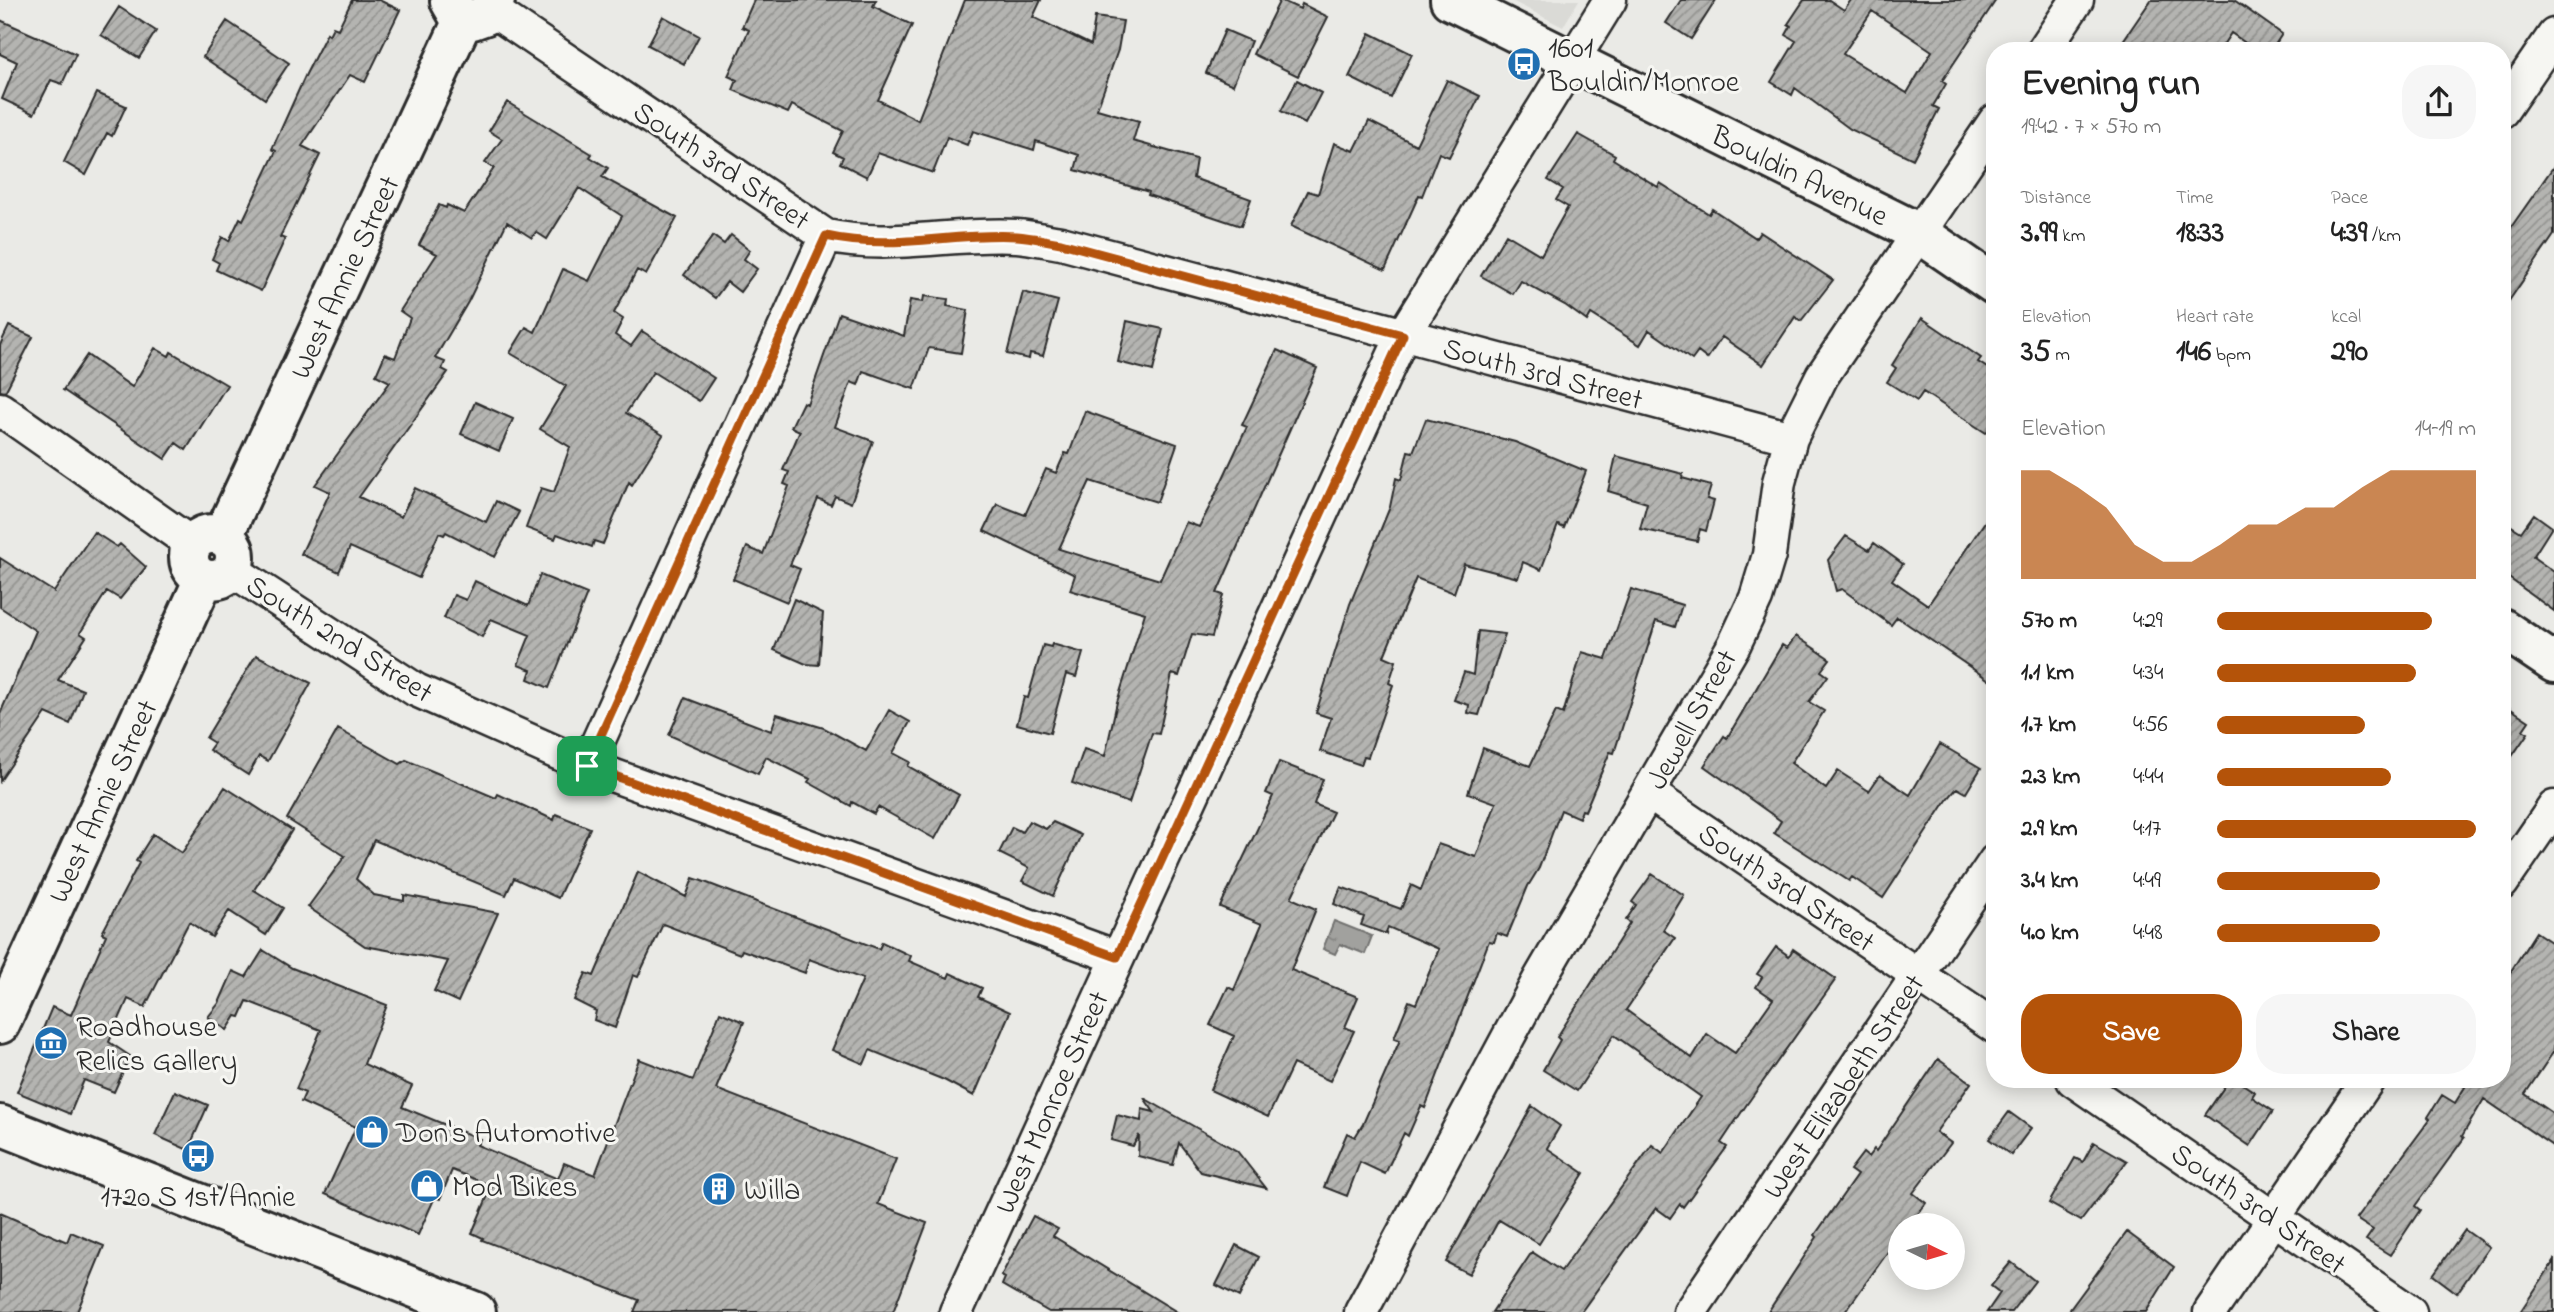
<!DOCTYPE html>
<html lang="en">
<head>
<meta charset="utf-8">
<style>
	:root { --surface:#fff; --page:#f6f6f6; --text:#222; --muted:#767676; --accent:#b45309 }
	body { margin:0; font-family:"Indie Flower",sans-serif; background:var(--page); color:var(--text); height:100vh; display:flex; flex-direction:column; font-size:26px; white-space:nowrap }
	* { box-sizing:border-box; margin:0 }
	p { font-size:23px; color:var(--muted) }
	.icon { flex:none; width:38px; height:38px; fill:none; stroke:currentColor; stroke-width:2; stroke-linecap:round; stroke-linejoin:round }
	.map { position:relative; flex:1; overflow:hidden }
	.drawer { position:absolute; left:1986px; top:42px; width:525px; height:1046px; display:flex; flex-direction:column; background:var(--surface); border-radius:28px; box-shadow:0 4px 18px #0003 }
	.drawer>* { flex:none }
	.needle { width:46px; rotate:95deg }
	.tools { position:absolute; left:1888px; top:1213px; display:grid; gap:14px }
	.tools a { display:grid; place-items:center; width:77px; height:77px; border-radius:50%; background:var(--surface); box-shadow:0 4px 18px #0003; font-size:35px }
	.pin { position:absolute; display:grid; place-items:center; width:60px; height:60px; color:#fff; margin:-30px; border-radius:14px; box-shadow:0 4px 10px #0006 }
	.round { display:grid; place-items:center; flex:none; width:74px; height:74px; border-radius:28px; background:var(--page) }
	.overview { display:flex; align-items:center; justify-content:space-between; height:119px; padding:0 35px }
	h1 { font-size:38px; font-weight:700; line-height:52px }
	.stats { display:grid; grid-template-columns:repeat(3,1fr); gap:10px; height:119px; padding:7px 35px }
	.stats div { display:grid; align-content:center }
	.stats b { font-size:30px; font-weight:700 }
	.stats small { font-size:19px; font-weight:400 }
	.stats p { font-size:19px }
	.chart { height:196px; padding:14px 35px }
	.chart p { display:flex; justify-content:space-between }
	.chart svg { width:100%; height:126px; margin-top:7px; fill:var(--accent); opacity:.7 }
	.primary-button { display:flex; gap:14px; margin-top:auto; padding:14px 35px }
	.primary-button a { flex:1; height:80px; border-radius:28px; background:var(--accent); color:#fff; font-size:28px; font-weight:700; line-height:80px; text-align:center }
	.primary-button a+a { background:var(--page); color:var(--text) }
	ul { padding:0 35px; list-style:none; font-size:23px }
	li { display:grid; grid-template-columns:112px 84px 1fr; align-items:center; height:52px }
	li i { height:18px; border-radius:9px; background:var(--accent) }
	.map>svg:first-child { display:block }
	.built { fill:#dadad6 }
	.water { fill:url(#water-ripples); stroke:#727270; stroke-width:2 }
	.building { fill:url(#building-hatch); stroke:#2b2b2b; stroke-width:2; fill-rule:evenodd }
	.lines { fill:none; stroke-linecap:round; stroke-linejoin:round }
	.minor-casing { stroke:#2b2b2b; stroke-width:37 }
	.tertiary-casing { stroke:#2b2b2b; stroke-width:44 }
	.secondary-casing { stroke:#2b2b2b; stroke-width:44 }
	.minor { stroke:#f6f6f2; stroke-width:32 }
	.tertiary { stroke:#f6f6f2; stroke-width:38 }
	.secondary { stroke:#f6f6f2; stroke-width:38 }
	.route-casing { stroke:#fff; stroke-width:14 }
	.route { stroke:#b45309; stroke-width:9 }
	.labels { text-anchor:middle; stroke-width:6; stroke-linejoin:round; paint-order:stroke }
	.poi-label { font-size:30px; fill:#2b2b2b; stroke:#f6f6f2; text-anchor:start }
	.street-label { font-size:30px; fill:#2b2b2b; stroke:#f6f6f2 }
</style>
</head>
<body>
<div class="map">
<svg width="2554" height="1312" viewBox="0 0 2554 1312">
	<defs>
		<pattern id="water-ripples" width="26" height="14" patternUnits="userSpaceOnUse" patternTransform="scale(1.75)"><rect width="26" height="14" fill="#a1a19e"/><path d="M2 4q2-2 4 0t4 0M15 11q2-2 4 0t4 0" fill="none" stroke="#838381"/></pattern>
		<pattern id="building-hatch" width="6" height="6" patternUnits="userSpaceOnUse" patternTransform="scale(1.75)"><rect width="6" height="6" fill="#b4b4b1"/><path d="M-1 1l2-2M0 6l6-6M5 7l2-2" fill="none" stroke="#939390"/></pattern>
	</defs>
	<rect width="100%" height="100%" fill="#eaeae6"/>
	<filter id="ink" filterUnits="userSpaceOnUse"><feTurbulence type="fractalNoise" baseFrequency=".0143" numOctaves="2"/><feDisplacementMap in="SourceGraphic" scale="14" xChannelSelector="R" yChannelSelector="G"/><feConvolveMatrix kernelMatrix="1 2 1 2 8 2 1 2 1" color-interpolation-filters="sRGB"/></filter>
	<g filter="url(#ink)">
		<path class="built" d="M1510,0H1579L1563,27Z"/>
		<path class="water" d="M1334,921L1372,936L1365,954L1340,944L1335,954L1323,949Z"/>
		<path class="building" d="M352,0H379L400,10L365,82L350,75L302,146L320,155L280,237L285,239L261,291L216,270L219,263L212,259L222,237L229,241L240,218L243,220L276,151L272,149L306,74L327,33L329,35L333,27L338,29Z
			M754,0H876L873,6L912,25L878,100L918,120L965,0H1041L1033,17L1091,45L1095,17L1123,21L1118,50L1097,109L1139,121L1133,141L1196,159L1193,178L1251,199L1241,226L1148,195L1149,192L1075,170L1079,155L1036,141L1034,150L973,131L967,145L947,137L933,173L878,153L867,177L840,163L843,157L833,152L843,131L792,105L788,113L733,90L737,80L728,76L749,30L742,27Z
			M1280,0L1300,9L1302,4L1328,17L1298,76L1253,54Z
			M1681,0H1716L1691,39L1666,23Z
			M1804,0H1829L1844,10L1851,0H1996L1942,81L1946,84L1933,106L1939,109L1913,159L1850,129L1795,88L1792,95L1771,82L1796,41L1786,35L1791,26L1788,24ZM1872,11L1932,51L1907,93L1843,54Z
			M2151,0H2234L2282,34L2271,51H2257L2231,33L2219,51H2116Z
			M119,7L156,31L139,58L101,35Z
			M663,16L699,36L684,64L648,45Z
			M0,20L76,54L62,84L51,80L34,114L2,99L17,62L0,54Z
			M227,21L289,63L265,99L203,57Z
			M1225,30L1251,41L1233,85L1206,73Z
			M1370,33L1412,54L1391,98L1349,77Z
			M1297,80L1321,93L1305,124L1281,111Z
			M1447,80L1480,96L1449,157L1439,153L1422,196L1419,195L1385,270L1291,226L1308,191L1318,194L1334,143L1354,151L1369,121L1416,145Z
			M97,93L126,106L112,136L107,133L86,175L64,162Z
			M507,102L592,154L590,157L608,168L602,177L677,218L646,275L637,270L614,313L623,319L615,335L631,346L642,331L714,378L699,401L653,372L626,413L663,435L632,485L629,482L603,544L594,541L592,547L557,534L555,539L526,528L541,488L554,492L570,447L540,429L566,386L510,353L526,327L535,332L563,269L589,281L622,216L579,188L547,239L536,232L532,238L507,222L468,302L435,358L445,362L442,369L448,372L359,497L401,517L415,488L486,522L496,501L519,512L495,557L446,532L444,535L439,533L419,578L350,547L339,572L301,554L330,492L315,485L390,382L376,375L385,354L395,358L410,318L400,311L437,254L419,245L439,205L446,208L447,205L464,213L494,168L485,163L502,139L489,131Z
			M1578,134L1615,155L1613,159L1658,187L1660,183L1709,214L1712,209L1756,238L1760,232L1833,280L1801,321L1795,317L1763,365L1722,337L1707,359L1698,352L1692,360L1649,330L1640,345L1591,314L1587,321L1565,305L1521,281L1513,294L1481,276L1506,234L1541,255L1568,207L1556,200L1563,189L1548,180Z
			M2554,166V235L2502,311V240Z
			M731,235L750,250L744,259L757,269L740,292L727,282L715,298L684,275L713,236L724,244Z
			M1023,292L1058,301L1043,356L1030,353L1029,359L1007,354Z
			M924,296L948,299L947,306L968,310L961,353L929,348L914,389L863,371L858,385L851,382L835,427L873,441L851,503L835,496L831,505L818,499L790,565L800,569L787,602L733,579L747,547L763,554L789,486L784,484L789,472L783,470L800,431L791,427L803,402L807,404L839,313L904,336L910,300L923,302Z
			M1922,318L1981,358L1978,362L1995,373V420L1986,433L1923,392L1917,401L1887,382L1896,368L1892,365Z
			M1127,321L1163,329L1153,371L1118,362Z
			M9,326L33,337L5,392L0,391V345Z
			M155,348L169,356L171,352L227,385L186,450L176,443L165,459L63,390L87,355L132,387Z
			M1277,350L1317,368L1217,593L1223,595L1212,637L1192,634L1179,676L1172,674L1159,734L1152,733L1129,803L1072,783L1084,749L1105,756L1117,702L1145,613L1070,590L1075,575L984,531L997,504L1025,515L1046,469L1056,473L1065,453L1069,454L1085,411L1177,444L1157,502L1090,481L1059,549L1160,580L1186,522L1199,527L1210,506L1247,427L1242,425Z
			M475,402L513,419L499,451L461,434Z
			M1426,419L1515,442L1586,471L1564,528L1558,525L1541,570L1523,562L1518,578L1464,564L1454,593L1416,578L1384,656L1396,661L1389,683L1393,685L1368,757L1364,756L1361,765L1320,751L1331,718L1316,713L1350,604L1390,507L1396,478L1401,480L1408,451L1413,452Z
			M1616,456L1683,474L1682,478L1711,486L1707,499L1714,501L1706,531L1700,529L1697,541L1640,529L1647,503L1608,491Z
			M1995,507V684L1897,617L1891,625L1842,589L1836,591L1828,560L1846,536L1869,550L1874,543L1903,564L1892,580L1928,605Z
			M2534,514L2552,527L2533,557L2554,572V611L2502,573V520L2521,532Z
			M94,532L117,547L120,544L146,567L120,599L107,591L80,633L86,637L58,680L83,690L70,724L46,713L0,781V714L36,631L0,607V558L54,592Z
			M540,575L587,594L549,688L528,679L531,670L518,665L530,635L491,619L482,637L444,618L454,595L466,600L475,581L528,606Z
			M1631,589L1682,605L1675,627L1656,621L1614,753L1610,752L1585,811L1582,810L1579,818L1561,810L1539,868L1528,886L1507,937L1497,933L1494,942L1489,941L1425,1108L1421,1106L1408,1136L1404,1133L1385,1174L1360,1162L1347,1196L1324,1187L1347,1133L1355,1137L1363,1124L1400,1040L1394,1038L1409,1001L1416,1004L1439,949L1388,927L1386,934L1361,925L1364,917L1334,904L1341,887L1401,909L1411,885L1421,890L1438,844L1476,857L1496,803L1468,793L1483,748L1530,766L1556,711L1563,714L1582,652L1606,659Z
			M794,599L823,613L819,665L806,664L774,650Z
			M1478,631L1505,634L1479,715L1468,713L1469,705L1454,700L1464,672L1473,675Z
			M1796,636L1830,659L1821,671L1828,676L1809,702L1824,711L1791,763L1826,789L1838,771L1869,791L1880,775L1910,795L1940,744L1981,768L1966,793L1957,788L1947,800L1883,898L1852,877L1849,881L1774,833L1781,821L1704,766L1724,736L1727,738L1782,645L1787,648Z
			M1052,644L1083,653L1076,677L1066,674L1050,733L1017,724L1024,697L1028,698L1043,645L1051,647Z
			M256,655L311,683L268,761L259,756L248,775L209,750L214,743L206,738Z
			M685,698L771,731L777,714L824,728L866,751L889,710L910,722L893,753L910,762L908,766L959,795L935,839L878,807L874,814L852,802L851,806L808,782L810,779L766,757L758,774L669,735Z
			M2502,703L2529,721L2523,730L2528,733L2502,771Z
			M338,729L400,764L406,760L496,798L498,794L554,820L556,814L590,828L558,898L514,878L506,895L374,840L356,879L374,895L404,901V895L498,913L458,1002L434,991L448,961L365,946L308,907L345,856L287,819Z
			M1279,762L1323,779L1314,804L1333,812L1291,898L1316,909L1291,970L1358,997L1345,1027L1354,1031L1330,1081L1293,1064L1268,1117L1210,1090L1234,1036L1210,1025L1228,987L1234,990L1262,924L1220,907L1273,796L1266,793Z
			M225,787L292,830L254,890L283,908L266,935L229,911L212,937L189,922L145,1007L128,999L109,1042L130,1056L114,1092L84,1080L70,1114L17,1092L52,1007L71,1015L106,935L102,933L139,863L136,861L153,834L182,853Z
			M1029,821L1046,829L1053,822L1081,835L1053,896L1022,881L1029,868L999,853L1012,827L1022,832Z
			M638,872L686,897L693,878L702,881L879,949L882,942L911,956L909,961L948,978L950,973L982,988L978,997L1010,1012L974,1096L944,1080L870,1050L864,1064L832,1050L863,979L809,959L805,973L742,950L740,954L663,924L638,977L633,975L615,1028L594,1020L596,1011L574,1000L586,973L594,976Z
			M1652,874L1684,895L1663,930L1675,938L1626,1010L1692,1058L1707,1034L1735,1053L1773,999L1756,987L1762,977L1757,974L1776,947L1789,956L1793,949L1836,979L1747,1104L1721,1143L1727,1147L1683,1207L1680,1204L1670,1218L1656,1208L1581,1312H1492L1532,1252L1561,1271L1652,1145L1663,1153L1701,1097L1614,1035L1577,1091L1543,1070L1560,1040L1557,1037L1630,923L1626,920L1636,905L1632,902Z
			M2536,932L2554,944V1051L2525,1094L2554,1114V1147L2484,1099L2462,1136L2464,1138L2415,1206L2420,1210L2390,1255L2366,1240L2373,1230L2356,1219L2430,1119L2428,1117L2442,1095L2455,1103L2465,1087L2453,1080H2502V985Z
			M263,950L292,968L387,1005L364,1064L412,1086L402,1107L480,1139L477,1145L558,1179L564,1163L595,1175L639,1059L693,1080L720,1012L744,1022L716,1089L896,1159L878,1204L927,1223L893,1312H634L639,1300L482,1240L483,1238L472,1233L492,1186L452,1170L440,1199L435,1197L418,1235L325,1194L356,1127L301,1102L305,1093L296,1089L321,1030L247,1001L240,1017L236,1016L227,1030L208,1017L219,1003L233,971L246,977Z
			M1938,1059L1971,1083L1936,1132L1951,1143L1913,1193L1926,1203L1910,1225H1900V1235L1845,1312H1768L1817,1237L1815,1235L1857,1175L1850,1170L1863,1153L1868,1157L1874,1149L1876,1151Z
			M2229,1080H2236L2255,1092L2252,1097L2273,1111L2250,1146L2205,1115Z
			M175,1091L208,1105L188,1150L155,1135Z
			M1144,1098L1237,1151L1266,1188L1201,1172L1179,1143L1173,1165L1138,1156L1139,1135L1133,1146L1111,1140L1117,1115L1141,1121L1142,1109L1154,1112Z
			M1532,1106L1560,1126L1547,1148L1584,1173L1539,1244L1499,1220L1469,1274L1446,1262Z
			M2009,1112L2031,1128L2011,1155L1989,1139Z
			M2094,1142L2127,1161L2081,1221L2049,1203L2075,1158L2083,1162Z
			M0,1213L67,1242L71,1232L104,1246L77,1312H0Z
			M1033,1216L1058,1229L1053,1236L1177,1312H1049L1002,1285L1005,1278L1001,1276Z
			M2465,1230L2489,1247L2457,1293L2433,1275Z
			M2127,1232L2174,1267L2146,1312H2068Z
			M1236,1245L1259,1257L1239,1297L1216,1285Z
			M2554,1261V1312H2520Z
			M2011,1262L2035,1281L2011,1312H1987L2000,1293L1991,1286Z"/>
		<g class="lines">
			<g class="minor-casing">
				<path id="minor" d="M492,10L826,236C890,250 953,232 1017,236C1032,237 1047,241 1061,243L1791,438
					M2043,51L2077,0
					M2502,111L2554,35
					M0,409L192,544
					M232,570L416,690L587,766L1117,957
					M587,766L826,236
					M1650,794L1995,1027
					M2502,883L2554,807
					M2073,1080L2410,1312
					M956,1312L1403,335L1610,0
					M1361,1312L1540,978L1734,645L1756,598L1769,555L1779,482L1791,438L1822,376L1995,121
					M1690,1312L1995,861
					M2210,1312L2368,1080"/>
			</g>
			<g class="tertiary-casing">
				<path id="tertiary" d="M1450,0L1919,233L1995,285
					M450,1L458,15L472,20L486,15L495,0
					M189 557a23 23 0 1 1 46 0a23 23 0 1 1-46 0Z
					M223,536L464,18
					M2502,628L2554,663
					M0,1024L204,579"/>
			</g>
			<g class="secondary-casing">
				<path id="secondary" d="M0,1125L476,1312"/>
			</g>
			<use href="#minor" class="minor"/>
			<use href="#tertiary" class="tertiary"/>
			<use href="#secondary" class="secondary"/>
		</g>
	</g>
	<g class="lines" filter="url(#ink)">
		<g class="route-casing">
			<path id="route" d="M826,236C892,251 953,232 1017,236C1032,237 1047,241 1061,243L1403,335L1117,957L587,766Z"/>
		</g>
		<use href="#route" class="route"/>
	</g>
	<defs>
		<g id="bus-disc" transform="scale(1.75)"><circle r="9.5" fill="#1f6fb2" stroke="#f6f6f2"/><path d="M-5-6H5V4H4V6H2V4H-2V6H-4V4H-5ZM-3.5-4V0h7V-4ZM-3.5 1.2v1.5H-2V1.2ZM2 1.2v1.5H3.5V1.2Z" fill="#fff"/></g>
		<g id="museum-disc" transform="scale(1.75)"><circle r="9.5" fill="#1f6fb2" stroke="#f6f6f2"/><path d="M0-6L6-3V-2H-6V-3ZM-5-1h2V3h-2ZM-1-1h2V3h-2ZM3-1h2V3H3ZM-6 4H6V6H-6Z" fill="#fff"/></g>
		<g id="shop-disc" transform="scale(1.75)"><circle r="9.5" fill="#1f6fb2" stroke="#f6f6f2"/><path d="M-5-2.5h2.3a2.7 3.5 0 0 1 5.4 0H5L5.5 6h-11ZM-1.5-2.5h3a1.5 2.3 0 0 0-3 0Z" fill="#fff"/></g>
		<g id="building-disc" transform="scale(1.75)"><circle r="9.5" fill="#1f6fb2" stroke="#f6f6f2"/><path d="M-4-6H4V6H1V3H-1V6H-4ZM-2.5-4.3h1.7v1.8h-1.7ZM.8-4.3h1.7v1.8H.8ZM-2.5-1h1.7V.8h-1.7ZM.8-1h1.7V.8H.8Z" fill="#fff"/></g>
	</defs>
	<g fill-rule="evenodd">
		<use href="#bus-disc" x="1524" y="64"/>
		<use href="#museum-disc" x="51" y="1043"/>
		<use href="#shop-disc" x="372" y="1132"/>
		<use href="#bus-disc" x="198" y="1156"/>
		<use href="#shop-disc" x="427" y="1186"/>
		<use href="#building-disc" x="719" y="1189"/>
	</g>
	<g class="labels">
		<g class="poi-label">
			<text x="1548" y="57">1601<tspan x="1548" dy="34">Bouldin/Monroe</tspan></text>
			<text x="76" y="1036">Roadhouse<tspan x="76" dy="34">Relics Gallery</tspan></text>
			<text x="396" y="1142">Don's Automotive</text>
			<text x="452" y="1196">Mod Bikes</text>
			<text x="744" y="1199">Willa</text>
			<text x="198" y="1206" text-anchor="middle">1720 S 1st/Annie</text>
		</g>
		<g class="street-label">
			<text transform="translate(722 165) rotate(34)" y="10">South 3rd Street</text>
			<text transform="translate(1800 175) rotate(26)" y="10">Bouldin Avenue</text>
			<text transform="translate(344 277) rotate(-65)" y="10">West Annie Street</text>
			<text transform="translate(1543 373) rotate(15)" y="10">South 3rd Street</text>
			<text transform="translate(340 638) rotate(32)" y="10">South 2nd Street</text>
			<text transform="translate(1691 719) rotate(-61)" y="10">Jewell Street</text>
			<text transform="translate(102 801) rotate(-65)" y="10">West Annie Street</text>
			<text transform="translate(1787 887) rotate(34)" y="10">South 3rd Street</text>
			<text transform="translate(1843 1086) rotate(-56)" y="10">West Elizabeth Street</text>
			<text transform="translate(1051 1102) rotate(-66)" y="10">West Monroe Street</text>
			<text transform="translate(2259 1208) rotate(35)" y="10">South 3rd Street</text>
		</g>
	</g>
</svg>
<div class="tools">
<a><svg class="needle" viewBox="-14 -14 28 28"><path d="M0-13l5 13h-10z" fill="#e53935"/><path d="M0 13l5-13h-10z" fill="#767676"/></svg></a>
</div>
<div class="pin" style="left:587px;top:766px;background:#1e9e55"><svg class="icon" aria-label="arrive" viewBox="0 0 24 24"><path d="M6 21V4h12l-3 4 3 4H6"/></svg></div>
<section class="drawer">
<div class="overview"><div><h1>Evening run</h1><p>19:42 · 7 × 570 m</p></div><a class="round"><svg class="icon" aria-label="share" viewBox="0 0 24 24"><path d="M12 15V3M7 8l5-5 5 5M5 13v7h14v-7"/></svg></a></div>
<div class="stats">
<div><p>Distance</p><b>3.99<small> km</small></b></div>
<div><p>Time</p><b>18:33</b></div>
<div><p>Pace</p><b>4:39<small> /km</small></b></div>
</div>
<div class="stats">
<div><p>Elevation</p><b>35<small> m</small></b></div>
<div><p>Heart rate</p><b>146<small> bpm</small></b></div>
<div><p>kcal</p><b>290</b></div>
</div>
<div class="chart"><p><span>Elevation</span>14–19 m</p>
<svg viewBox="0 0 160 44" preserveAspectRatio="none"><path d="M0 44V6L10 6L20 12L30 19L40 32L50 38L60 38L70 32L80 25L90 25L100 19L110 19L120 12L130 6L140 6L150 6L160 6V44z"/></svg>
</div>
<ul>
<li><b>570 m</b>4:29<i style="width:83%"></i></li>
<li><b>1.1 km</b>4:34<i style="width:77%"></i></li>
<li><b>1.7 km</b>4:56<i style="width:57%"></i></li>
<li><b>2.3 km</b>4:44<i style="width:67%"></i></li>
<li><b>2.9 km</b>4:17<i style="width:100%"></i></li>
<li><b>3.4 km</b>4:49<i style="width:63%"></i></li>
<li><b>4.0 km</b>4:48<i style="width:63%"></i></li>
</ul>
<div class="primary-button"><a>Save</a><a>Share</a></div>
</section>
</div>
</body>
</html>
